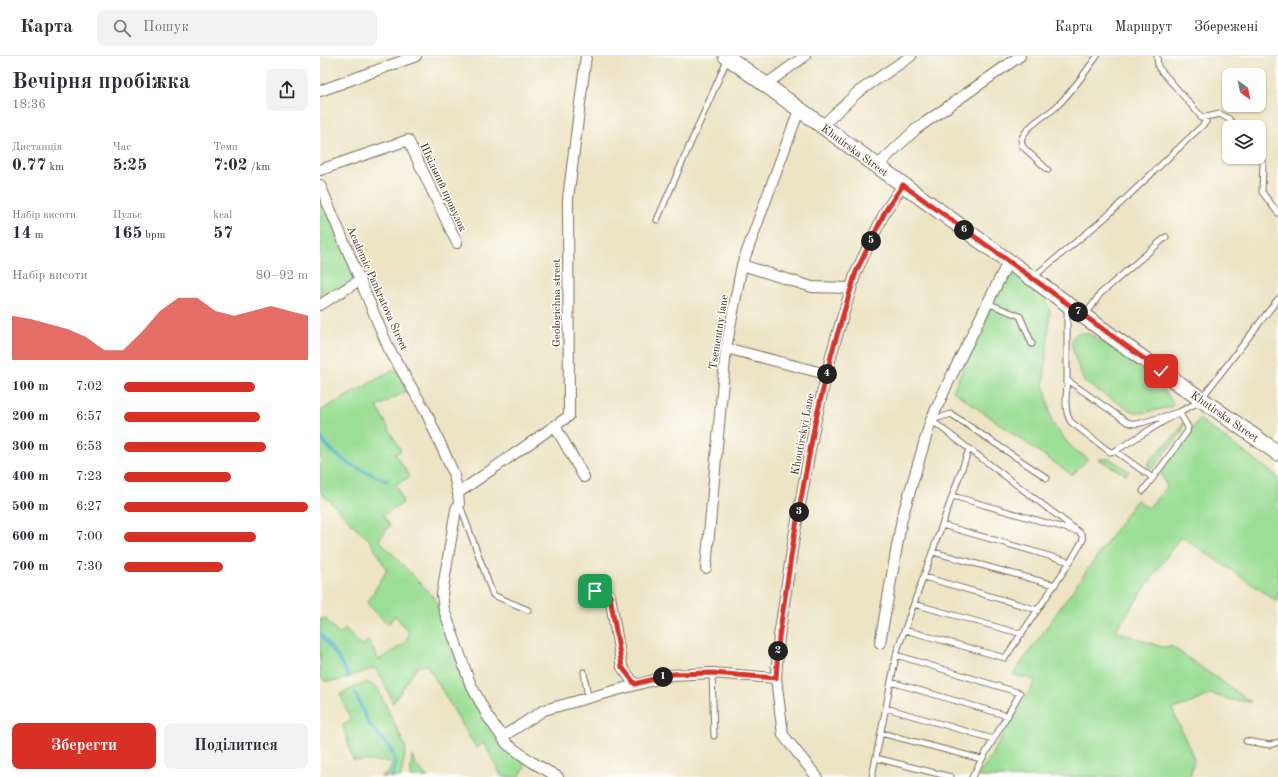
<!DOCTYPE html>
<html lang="uk">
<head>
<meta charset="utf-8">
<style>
	:root { --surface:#fff; --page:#f2f2f3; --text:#2b2b33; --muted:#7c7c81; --line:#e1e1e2; --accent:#d93025 }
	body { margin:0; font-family:"Old Standard TT",serif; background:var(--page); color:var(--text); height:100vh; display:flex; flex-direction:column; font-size:15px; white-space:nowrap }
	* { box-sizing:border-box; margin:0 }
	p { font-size:13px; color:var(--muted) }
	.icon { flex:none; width:22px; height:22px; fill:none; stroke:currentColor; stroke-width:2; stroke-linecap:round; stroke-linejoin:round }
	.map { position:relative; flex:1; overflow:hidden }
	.panel { display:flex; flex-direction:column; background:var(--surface); width:320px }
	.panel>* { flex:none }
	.needle { width:26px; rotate:147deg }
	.fabs { position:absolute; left:902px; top:12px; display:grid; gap:8px }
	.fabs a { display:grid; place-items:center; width:44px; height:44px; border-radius:8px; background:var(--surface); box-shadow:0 1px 3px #0004; font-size:20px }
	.pin { position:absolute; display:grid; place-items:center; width:34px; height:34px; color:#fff; margin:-17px; border-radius:8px; box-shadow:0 2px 6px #0006 }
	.km { position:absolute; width:20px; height:20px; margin:-10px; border-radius:50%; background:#222; color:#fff; font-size:11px; line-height:20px; text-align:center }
	.round { display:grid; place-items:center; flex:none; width:42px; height:42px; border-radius:8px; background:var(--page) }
	.head { display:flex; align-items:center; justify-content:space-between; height:68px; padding:0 12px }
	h1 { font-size:22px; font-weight:700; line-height:30px }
	.metrics { display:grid; grid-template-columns:repeat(3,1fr); gap:6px; height:68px; padding:4px 12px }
	.metrics div { display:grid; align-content:center }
	.metrics b { font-size:17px; font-weight:700 }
	.metrics small { font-size:11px; font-weight:400 }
	.metrics p { font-size:11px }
	.chart { height:112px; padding:8px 12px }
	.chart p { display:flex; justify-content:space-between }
	.chart svg { width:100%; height:72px; margin-top:4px; fill:var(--accent); opacity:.7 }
	.cta { display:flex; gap:8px; margin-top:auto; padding:8px 12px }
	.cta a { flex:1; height:46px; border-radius:8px; background:var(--accent); color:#fff; font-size:16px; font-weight:700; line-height:46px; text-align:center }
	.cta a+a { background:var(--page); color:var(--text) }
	ul { padding:0 12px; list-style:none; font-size:13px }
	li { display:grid; grid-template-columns:64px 48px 1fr; align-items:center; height:30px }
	li i { height:10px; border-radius:5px; background:var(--accent) }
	header { display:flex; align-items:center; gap:24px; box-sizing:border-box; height:56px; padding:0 20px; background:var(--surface); border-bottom:1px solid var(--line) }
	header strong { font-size:19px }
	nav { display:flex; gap:22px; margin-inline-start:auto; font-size:14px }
	.search { width:280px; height:36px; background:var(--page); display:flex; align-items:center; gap:10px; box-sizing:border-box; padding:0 14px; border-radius:8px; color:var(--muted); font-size:15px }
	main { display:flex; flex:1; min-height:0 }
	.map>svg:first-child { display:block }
	.green { fill:#9bde95; stroke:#6b845a }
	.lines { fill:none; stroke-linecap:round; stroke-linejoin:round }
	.stream { stroke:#57b2d5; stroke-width:3 }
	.service-casing { stroke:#796b58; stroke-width:7 }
	.minor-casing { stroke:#796b58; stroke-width:12 }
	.secondary-casing { stroke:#796b58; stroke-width:17 }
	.service { stroke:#fff; stroke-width:5 }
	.minor { stroke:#fff; stroke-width:10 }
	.secondary { stroke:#fff; stroke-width:15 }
	.route-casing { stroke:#fff; stroke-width:8 }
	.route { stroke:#d93025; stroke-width:5 }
	.labels { text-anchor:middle; stroke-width:3; stroke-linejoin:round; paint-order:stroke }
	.street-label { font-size:11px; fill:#3b2a1e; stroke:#fdfcf7 }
</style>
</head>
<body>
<header>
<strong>Карта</strong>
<div class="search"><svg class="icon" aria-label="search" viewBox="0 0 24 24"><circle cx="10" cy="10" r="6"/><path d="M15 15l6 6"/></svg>Пошук</div>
<nav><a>Карта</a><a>Маршрут</a><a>Збережені</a></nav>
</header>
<main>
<section class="panel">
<div class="head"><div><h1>Вечірня пробіжка</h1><p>18:36</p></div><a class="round"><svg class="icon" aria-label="share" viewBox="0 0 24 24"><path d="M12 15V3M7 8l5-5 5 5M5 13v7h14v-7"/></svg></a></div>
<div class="metrics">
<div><p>Дистанція</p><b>0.77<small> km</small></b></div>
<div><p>Час</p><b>5:25</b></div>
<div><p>Темп</p><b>7:02<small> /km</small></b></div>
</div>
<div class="metrics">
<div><p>Набір висоти</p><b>14<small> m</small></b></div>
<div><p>Пульс</p><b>165<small> bpm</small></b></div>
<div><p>kcal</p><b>57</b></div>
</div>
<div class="chart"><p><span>Набір висоти</span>80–92 m</p>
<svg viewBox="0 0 160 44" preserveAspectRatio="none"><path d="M0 44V17L10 19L20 22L30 25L40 30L50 38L60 38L70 27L80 14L90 6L100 6L110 14L120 17L130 14L140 11L150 14L160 17V44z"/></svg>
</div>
<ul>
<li><b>100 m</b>7:02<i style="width:71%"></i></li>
<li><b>200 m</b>6:57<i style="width:74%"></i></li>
<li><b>300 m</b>6:53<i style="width:77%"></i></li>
<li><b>400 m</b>7:23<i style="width:58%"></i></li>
<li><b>500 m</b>6:27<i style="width:100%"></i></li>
<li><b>600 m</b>7:00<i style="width:72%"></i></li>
<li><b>700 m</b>7:30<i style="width:54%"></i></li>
</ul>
<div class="cta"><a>Зберегти</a><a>Поділитися</a></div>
</section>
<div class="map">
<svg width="958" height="721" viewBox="0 0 958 721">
	<rect width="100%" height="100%" fill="#fdfcf7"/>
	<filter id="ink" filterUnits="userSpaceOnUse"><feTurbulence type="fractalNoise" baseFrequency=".025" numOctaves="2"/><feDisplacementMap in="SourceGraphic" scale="8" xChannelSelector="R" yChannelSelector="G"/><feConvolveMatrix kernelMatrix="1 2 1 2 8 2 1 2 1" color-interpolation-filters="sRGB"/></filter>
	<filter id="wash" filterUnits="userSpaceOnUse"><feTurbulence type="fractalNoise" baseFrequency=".012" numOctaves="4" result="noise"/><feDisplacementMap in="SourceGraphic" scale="16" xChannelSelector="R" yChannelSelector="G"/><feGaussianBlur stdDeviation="0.9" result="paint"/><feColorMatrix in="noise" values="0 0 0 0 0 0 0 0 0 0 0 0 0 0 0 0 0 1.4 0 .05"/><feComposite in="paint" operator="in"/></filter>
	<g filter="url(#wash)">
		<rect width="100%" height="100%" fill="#ede4c5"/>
		<path class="green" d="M0,139L37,223L0,246Z
			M694,219L723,239L730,255L724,326L732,367L751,391L768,403L752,419L633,335L682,227Z
			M758,277H765L774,280C798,298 840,321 853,348L851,351L822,357L811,355L764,326L756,304L751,286L753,281Z
			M75,313L88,334L57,351L81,395L75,398L90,421L76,428L83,447L63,459L70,469L59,484L116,544L129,586L146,632L177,681L190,697L207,707L199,721H182L164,687L156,692L107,609L97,611L73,647L64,626L55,612L17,625H4L0,621V563H6L19,579L25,573L40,590L49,585L59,604L86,586L89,577L75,559L68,569L47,547L67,514L50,485L0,436V355Z
			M879,363L958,421V546L861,480L795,575L842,591L851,590L931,646L912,644L891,638L874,646L852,653L874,703L870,721H658L716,624L693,619L815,446L817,444L828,452L847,431L841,417Z
			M863,367L864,368L862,376L833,412L827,410L829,405L859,375Z
			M778,403H790L809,415L806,419Z
			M46,626L57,631L86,692L81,721H60L69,717L72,706L33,704L23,669L31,665L20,638Z
			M92,700L96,709L108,721H90Z"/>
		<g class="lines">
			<path class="stream" d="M0,381C19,407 39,413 67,425
				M0,578L17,600L29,621
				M35,636L48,667L70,692L76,707L72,721"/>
		</g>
	</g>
	<g filter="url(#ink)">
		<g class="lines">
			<g class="service-casing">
				<path id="service" d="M881,62L900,58L909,63L915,71
					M939,101L943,107L942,136L958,157
					M728,114L703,91L701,84C707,69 724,61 736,51C751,37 765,17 777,0
					M337,164L407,4
					M712,222L785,162L886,66L838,11L837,0
					M667,247L700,260L712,288
					M747,251V324L807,366L815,368L821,367L859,356L875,348L887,335L958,243
					M765,260L780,238L846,181
					M747,324C747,337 743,355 751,366L790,396L795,395L859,356L868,371L867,376L823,435
					M612,364L631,358L727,422
					M795,395L833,422
					M633,440L755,475
					M140,449L173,539L208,554
					M622,469L750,506
					M613,496L735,529
					M604,521L718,554
					M594,548L702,578
					M585,574L685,602L750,506L763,484L762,479L759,476L611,364
					M576,599L700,637L652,721
					M264,616L268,642
					M392,617L394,680
					M571,626L688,660
					M566,652L673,683
					M561,677L661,703
					M926,685L950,689L958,686
					M556,702L631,721
					M552,721L577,595L649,393"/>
			</g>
			<g class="minor-casing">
				<path id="minor" d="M445,29L485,0
					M0,35L96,0
					M502,70L538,36L591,0
					M557,110L596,73L700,0
					M0,114L88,84L137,187
					M0,129L69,293L106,356L133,416L138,437L139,448L136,453L122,538L124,554L150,627L168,661L187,688L212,706L238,721
					M422,209L492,231L531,232
					M0,249L40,224
					M406,292L506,318
					M235,370L264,421
					M138,437L249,360L248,143L266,0
					M386,512L406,292L422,209L479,54
					M275,535H286L290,540L302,611L315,629
					M560,587L582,462L611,364L628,327L688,206
					M182,681L224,654L352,619L392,617L456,622
					M497,721L463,679L456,622L459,581L474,481L495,367L512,296L536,216L566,154L583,129"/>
			</g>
			<g class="secondary-casing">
				<path id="secondary" d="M406,0L801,287L958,397"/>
			</g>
			<use href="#service" class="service"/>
			<use href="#minor" class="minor"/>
			<use href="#secondary" class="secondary"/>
		</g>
	</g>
	<g class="lines" filter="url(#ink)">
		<g class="route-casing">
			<path id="route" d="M275,535H286L290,540L302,611L315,628L352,618L392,617L456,622L459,581L474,481L495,367L512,296L536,216L566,154L583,129L841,315"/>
		</g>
		<use href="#route" class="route"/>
	</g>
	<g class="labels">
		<g class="street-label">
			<text transform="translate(535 94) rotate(36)" y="4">Khutirska Street</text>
			<text transform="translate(124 131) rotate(65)" y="4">Шкільний провулок</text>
			<text transform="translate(58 232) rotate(66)" y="4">Academic Pankratova Street</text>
			<text transform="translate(236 247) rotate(-90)" y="4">Geologichna street</text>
			<text transform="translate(398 276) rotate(-81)" y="4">Tsementny lane</text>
			<text transform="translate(905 360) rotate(35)" y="4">Khutirska Street</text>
			<text transform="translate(482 378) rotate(-79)" y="4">Khoutirskyi Lane</text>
		</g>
	</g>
</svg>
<div class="fabs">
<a><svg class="needle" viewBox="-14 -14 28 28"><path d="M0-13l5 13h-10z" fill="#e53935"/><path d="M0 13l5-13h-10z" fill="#7c7c81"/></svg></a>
<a><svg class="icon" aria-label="layers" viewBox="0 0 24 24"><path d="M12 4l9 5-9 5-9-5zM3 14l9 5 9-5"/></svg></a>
</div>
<div class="pin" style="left:275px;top:535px;background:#1e9e55"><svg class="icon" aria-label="arrive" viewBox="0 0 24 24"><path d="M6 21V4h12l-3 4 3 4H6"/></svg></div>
<div class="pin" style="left:841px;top:315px;background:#d93025"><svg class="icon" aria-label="check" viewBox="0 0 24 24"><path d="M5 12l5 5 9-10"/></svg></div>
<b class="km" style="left:343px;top:621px">1</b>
<b class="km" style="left:458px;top:595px">2</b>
<b class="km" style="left:479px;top:456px">3</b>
<b class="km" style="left:507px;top:318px">4</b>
<b class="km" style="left:551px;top:185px">5</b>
<b class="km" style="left:644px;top:174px">6</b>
<b class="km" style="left:758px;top:256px">7</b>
</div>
</main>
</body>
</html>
